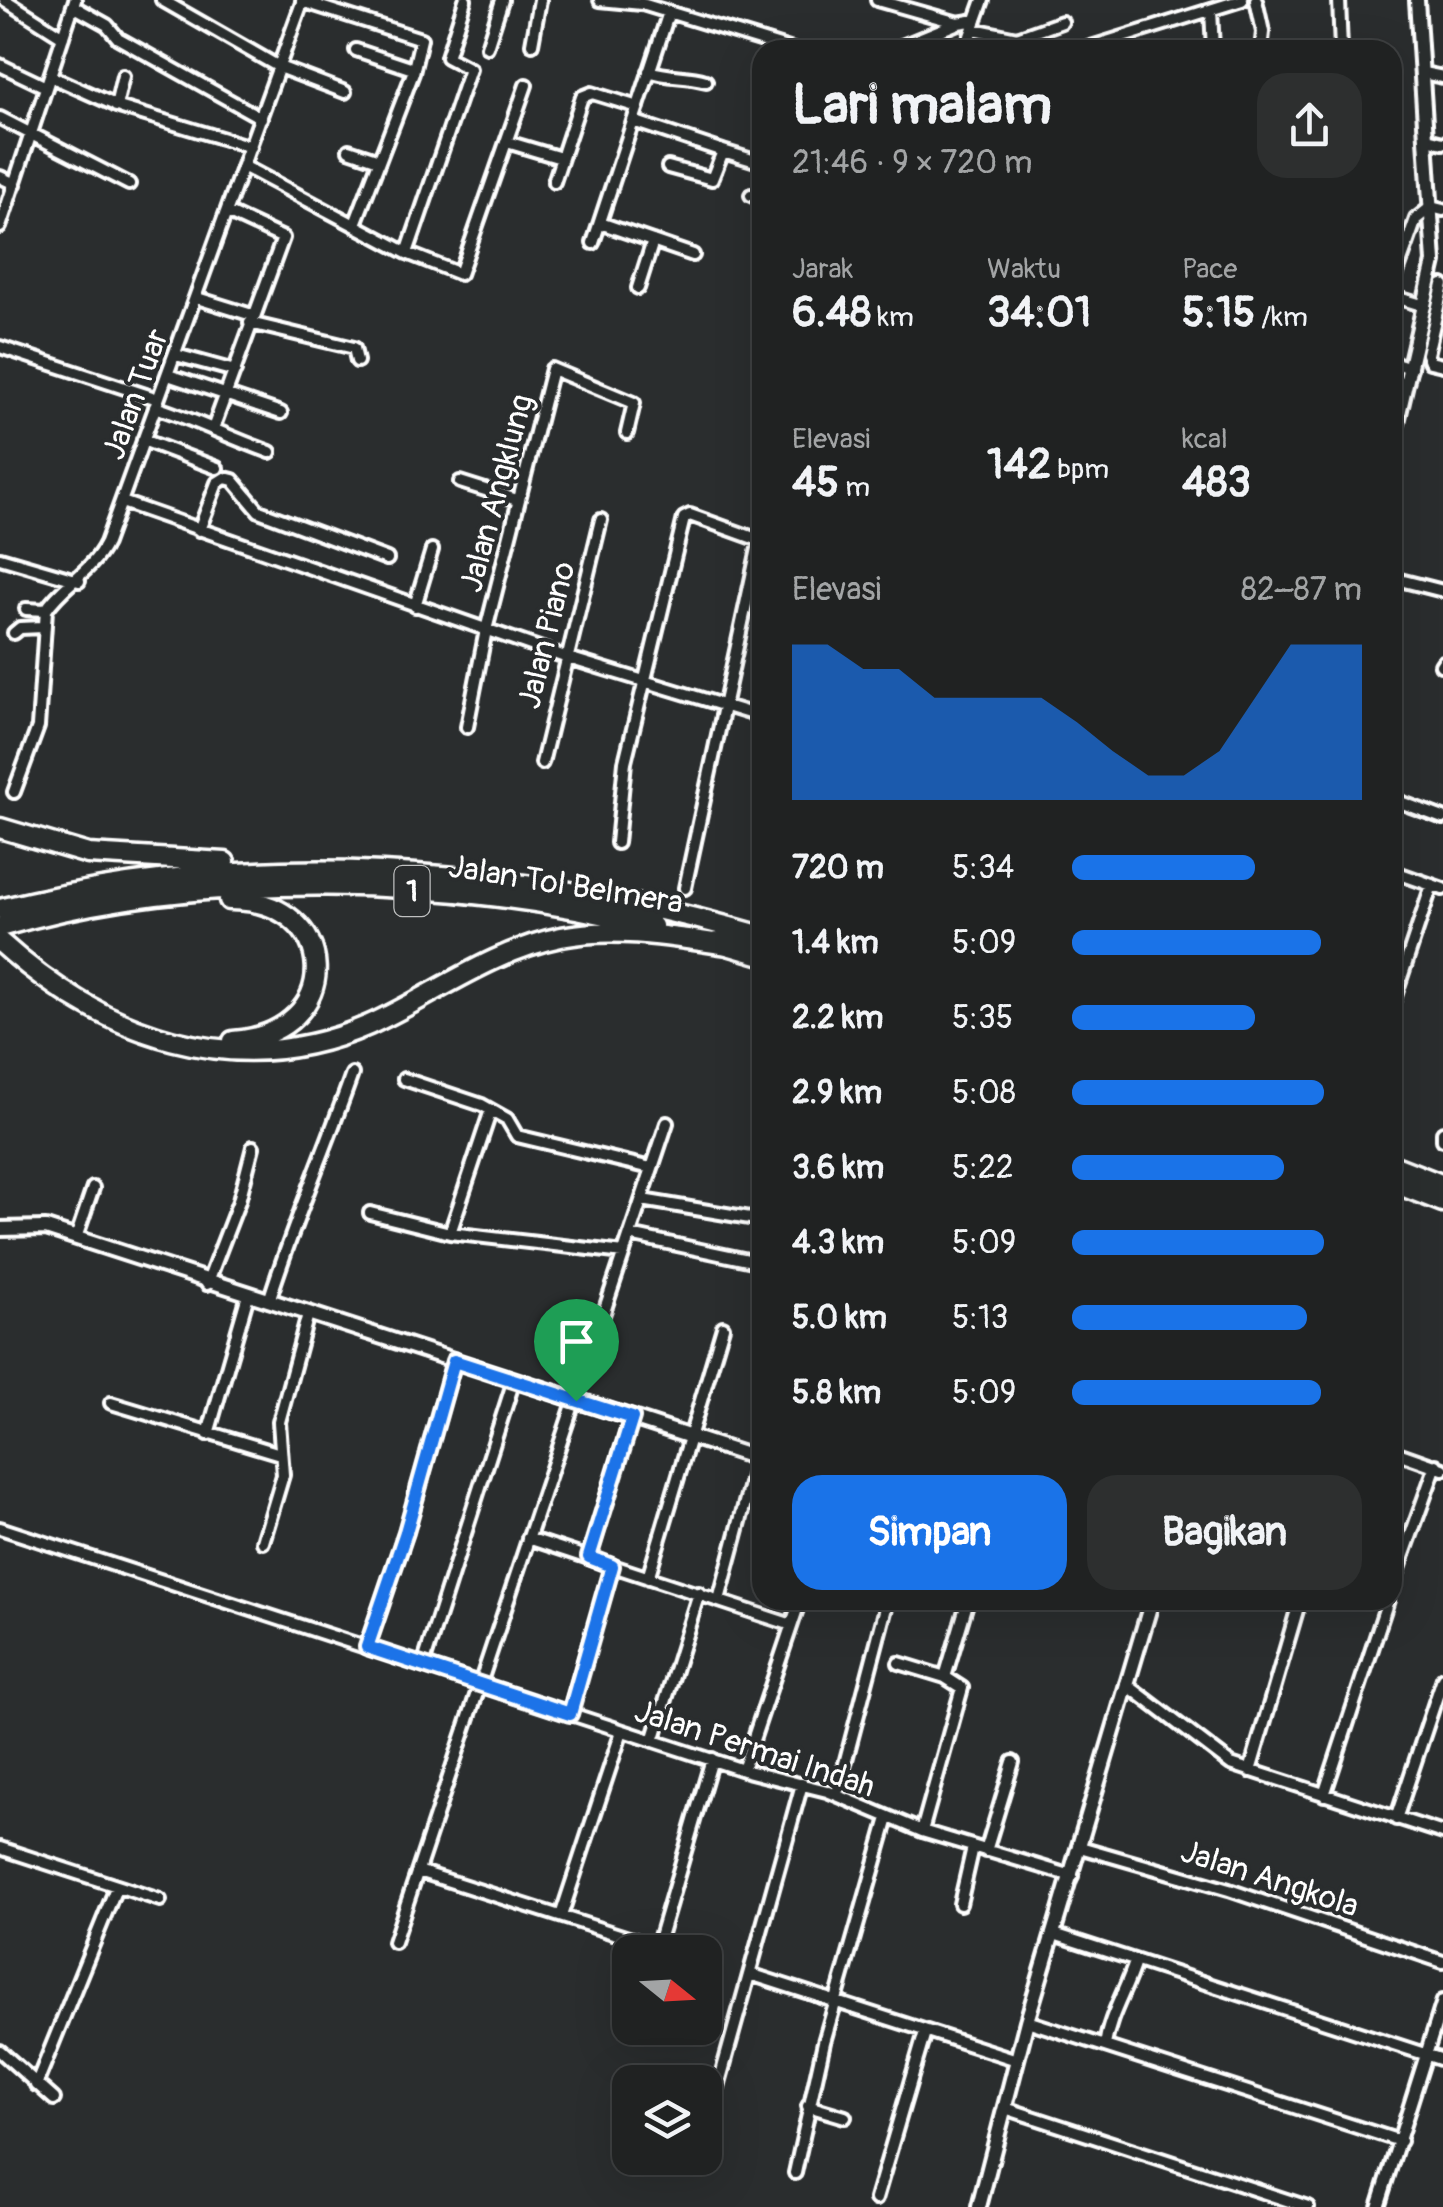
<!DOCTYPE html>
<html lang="id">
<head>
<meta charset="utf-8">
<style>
	:root { --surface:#202222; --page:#2d2f2f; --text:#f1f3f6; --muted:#a2a4a5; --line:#3d3f40; --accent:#1a73e8 }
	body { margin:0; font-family:Pangolin,sans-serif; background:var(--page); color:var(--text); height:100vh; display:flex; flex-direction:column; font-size:38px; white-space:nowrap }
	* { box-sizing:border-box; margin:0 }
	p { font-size:32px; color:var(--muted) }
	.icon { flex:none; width:55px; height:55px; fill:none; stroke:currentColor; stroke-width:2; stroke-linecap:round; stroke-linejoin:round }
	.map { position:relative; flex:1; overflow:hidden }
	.drawer { position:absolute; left:752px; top:40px; width:650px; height:1570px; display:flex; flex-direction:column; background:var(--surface); border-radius:30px; box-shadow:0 10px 40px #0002,0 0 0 2px var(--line) }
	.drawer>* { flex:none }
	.needle { width:65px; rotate:108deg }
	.tools { position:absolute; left:612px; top:1935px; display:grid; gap:20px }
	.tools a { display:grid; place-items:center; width:110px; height:110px; border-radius:20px; background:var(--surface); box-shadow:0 10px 40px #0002,0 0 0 2px var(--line); font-size:50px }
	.pin { position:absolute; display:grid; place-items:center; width:85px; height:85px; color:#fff; margin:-102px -42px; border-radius:50% 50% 50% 0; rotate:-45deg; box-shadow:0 0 10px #0007 }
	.pin .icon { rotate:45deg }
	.round { display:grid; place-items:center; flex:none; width:105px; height:105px; border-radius:30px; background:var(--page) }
	.head { display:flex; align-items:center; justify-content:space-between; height:170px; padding:0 40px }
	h1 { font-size:55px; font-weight:800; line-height:75px }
	.figures { display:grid; grid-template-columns:repeat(3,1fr); gap:15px; height:170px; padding:10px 40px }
	.figures div { display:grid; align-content:center }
	.figures b { font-size:42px; font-weight:800 }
	.figures small { font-size:28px; font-weight:400 }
	.figures p { font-size:28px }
	.chart { height:280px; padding:20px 40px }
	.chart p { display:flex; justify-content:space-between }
	.chart svg { width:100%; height:180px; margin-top:10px; fill:var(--accent); opacity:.7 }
	.action { display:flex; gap:20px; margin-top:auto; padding:20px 40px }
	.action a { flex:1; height:115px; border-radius:30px; background:var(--accent); color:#fff; font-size:40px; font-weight:800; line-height:115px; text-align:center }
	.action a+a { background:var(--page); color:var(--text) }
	ul { padding:0 40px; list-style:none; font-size:32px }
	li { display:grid; grid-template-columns:160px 120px 1fr; align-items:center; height:75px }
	li i { height:25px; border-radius:12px; background:var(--accent) }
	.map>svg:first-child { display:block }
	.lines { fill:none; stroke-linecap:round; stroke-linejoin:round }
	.minor-casing { stroke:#fff; stroke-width:18 }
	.tertiary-casing { stroke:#fff; stroke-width:20 }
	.motorway-casing { stroke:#fff; stroke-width:25 }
	.minor { stroke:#2a2d2e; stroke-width:10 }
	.tertiary { stroke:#2a2d2e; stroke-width:12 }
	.motorway { stroke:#2a2d2e; stroke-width:18 }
	.route-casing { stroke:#fff; stroke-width:20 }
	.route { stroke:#1a73e8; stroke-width:12 }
	.labels { text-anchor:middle; stroke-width:8; stroke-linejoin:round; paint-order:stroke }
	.shield { fill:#2a2d2e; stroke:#bfc0c0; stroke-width:2.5 }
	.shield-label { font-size:30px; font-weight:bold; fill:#fff }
	.street-label { font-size:32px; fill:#fff; stroke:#2a2d2e }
</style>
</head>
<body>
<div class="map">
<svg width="1443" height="2207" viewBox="0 0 1443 2207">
	<rect width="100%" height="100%" fill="#2a2d2e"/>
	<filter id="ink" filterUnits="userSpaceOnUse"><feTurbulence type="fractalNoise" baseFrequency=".01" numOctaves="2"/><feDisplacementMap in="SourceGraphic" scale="20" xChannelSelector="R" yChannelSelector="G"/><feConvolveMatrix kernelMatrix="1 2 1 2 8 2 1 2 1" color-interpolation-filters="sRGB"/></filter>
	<g filter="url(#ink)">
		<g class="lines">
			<g class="minor-casing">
				<path id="minor" d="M5,0L63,37
					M162,0L279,67L345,92
					M600,0L642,4L793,50
					M877,0L958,23
					M1256,0L1263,32L1261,50
					M1339,0L1341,50
					M302,1L421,39L413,73L355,224
					M73,6L107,25L118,38L261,118
					M1211,10L1213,50
					M973,29L1017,38L1062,22
					M532,44L540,0
					M487,47L502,0
					M356,50L413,69
					M892,50L958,23L976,20
					M965,50L983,0
					M1081,50L1242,0
					M0,65L46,87
					M649,71C669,78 686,75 706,81
					M1423,73L1443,77
					M50,76L122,108L251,147
					M116,106L123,76
					M0,118L129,184
					M633,121L723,151L712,179L668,167
					M1427,139L1443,143
					M507,142L561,158
					M349,150L379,160
					M723,151L762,163
					M245,167L407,253L460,274L526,85
					M0,177L15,184
					M554,182L582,97L592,93L638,107
					M751,195L762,200
					M600,223L693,255
					M0,227L75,0
					M593,243L669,12
					M407,253L470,69L447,57L465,0
					M1443,285L1427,354L1430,362L1443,365
					M1392,287L1416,219L1431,207L1443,210
					M638,288L653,241
					M1392,296L1425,306
					M197,298L252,315
					M250,323L354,348L357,361
					M0,347L158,399
					M176,355L235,371
					M1392,362L1411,368
					M168,375L281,413
					M155,407C196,420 230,438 270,452
					M214,426L283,238L227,212
					M143,440L217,468
					M460,482L517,500
					M122,502L565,657L762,717
					M199,530L217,483L225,478L233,480L259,511L387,559
					M0,558L79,581
					M1392,578L1443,591
					M415,606L432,550
					M26,609L46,610
					M14,633L20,628L43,627
					M1441,665L1443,662
					M467,727L486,630L552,369L634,403L627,433
					M542,763L601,520
					M14,792L38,727L46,610C63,584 91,573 106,543L303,0
					M1392,799L1443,818
					M617,843L625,762L684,518L690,515L762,541
					M1392,871L1443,889
					M685,888L762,530
					M1392,1005L1432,885
					M404,1079L482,1105L507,1119L517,1136L651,1168
					M1443,1132V1140
					M642,1200L762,1220
					M370,1213L450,1233L624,1253
					M450,1233L491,1110
					M630,1235L762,1263
					M76,1238L93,1188
					M207,1284L239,1201L253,1147
					M269,1301C293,1224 325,1151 352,1074
					M111,1403L280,1454
					M208,1434L248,1295
					M1392,1451L1443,1469
					M0,1528L743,1770L827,1791L922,1831L1072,1876
					M528,1538L789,1624
					M263,1542L283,1475L279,1422L308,1314
					M589,1557L631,1418
					M648,1578L723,1327
					M1392,1588L1436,1465
					M719,1600L762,1439
					M367,1647L406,1532L454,1361
					M899,1663L945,1677L962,1688L922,1831
					M423,1665L514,1380
					M945,1677L968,1600
					M1126,1684L1231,1764L1443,1833
					M569,1713L612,1566
					M653,1741L699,1593
					M743,1770L800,1600
					M1250,1771L1300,1600
					M837,1794L888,1600
					M1324,1795L1388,1600
					M1396,1819L1443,1678
					M1080,1847L1229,1890L1443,1962
					M0,1848L160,1900
					M986,1851L1013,1762
					M418,1871L657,1947L712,1759
					M960,1904L973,1847
					M561,1916L622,1731
					M1054,1934L1443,2060
					M394,1942L667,1123
					M750,1974L1017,2060
					M1027,2021L1400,2141
					M1105,2046C1109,2016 1126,1991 1135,1962
					M0,2051L54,2099
					M36,2085L116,1888
					M714,2101L802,1784
					M808,2106L845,2117
					M1005,2108L1308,2207
					M795,2173L824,2042L888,1818
					M876,2199L925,2032
					M1378,2207L1443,2001"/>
			</g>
			<g class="tertiary-casing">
				<path id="tertiary" d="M1392,444L1434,262L1417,0
					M0,1229L46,1228L762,1460
					M979,2207L1027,2021L1152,1600"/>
			</g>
			<g class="motorway-casing">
				<path id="motorway" d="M0,828L88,854L225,862
					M229,900C342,899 346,1033 233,1041
					M0,909C253,846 513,864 762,936
					M0,927C194,869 458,875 653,926
					M0,942C103,1035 234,1084 369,1025C433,996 491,951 561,937C616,926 673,937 727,945
					M717,942L762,955
					M1392,1165L1443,1185
					M1392,1182L1443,1202"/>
			</g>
			<use href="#minor" class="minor"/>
			<use href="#tertiary" class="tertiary"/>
			<use href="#motorway" class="motorway"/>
		</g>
	</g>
	<g class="lines" filter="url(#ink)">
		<g class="route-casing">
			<path id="route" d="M454,1361L632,1418L589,1557L612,1566L570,1714L367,1647L406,1532Z"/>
		</g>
		<use href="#route" class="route"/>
	</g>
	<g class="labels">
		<rect class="shield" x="394.5" y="866" width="35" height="50" rx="8"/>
		<g class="shield-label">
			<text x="412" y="901">1</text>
		</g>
		<g class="street-label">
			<text transform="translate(135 394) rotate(-70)" y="11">Jalan Tuar</text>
			<text transform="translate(496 493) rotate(-75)" y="11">Jalan Angklung</text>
			<text transform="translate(546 635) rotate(-76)" y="11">Jalan Piano</text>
			<text transform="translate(566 884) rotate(9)" y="11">Jalan Tol Belmera</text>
			<text transform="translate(755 1748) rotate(18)" y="11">Jalan Permai Indah</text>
			<text transform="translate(1270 1878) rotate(18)" y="11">Jalan Angkola</text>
		</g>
	</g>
</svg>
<div class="tools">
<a><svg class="needle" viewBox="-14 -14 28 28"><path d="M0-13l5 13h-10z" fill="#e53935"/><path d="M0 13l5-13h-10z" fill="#a2a4a5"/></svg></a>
<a><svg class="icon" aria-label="layers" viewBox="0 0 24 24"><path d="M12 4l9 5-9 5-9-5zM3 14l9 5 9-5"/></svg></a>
</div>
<div class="pin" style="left:576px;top:1401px;background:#1e9e55"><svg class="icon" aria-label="arrive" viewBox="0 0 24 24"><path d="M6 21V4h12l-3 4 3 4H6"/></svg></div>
<section class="drawer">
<div class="head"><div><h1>Lari malam</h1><p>21:46 · 9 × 720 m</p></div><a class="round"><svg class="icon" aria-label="share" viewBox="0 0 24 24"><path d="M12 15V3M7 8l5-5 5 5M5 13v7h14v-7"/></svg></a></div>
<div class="figures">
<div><p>Jarak</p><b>6.48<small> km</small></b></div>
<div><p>Waktu</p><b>34:01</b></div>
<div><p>Pace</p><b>5:15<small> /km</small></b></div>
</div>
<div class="figures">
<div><p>Elevasi</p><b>45<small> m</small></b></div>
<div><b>142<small> bpm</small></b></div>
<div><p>kcal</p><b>483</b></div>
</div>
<div class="chart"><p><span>Elevasi</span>82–87 m</p>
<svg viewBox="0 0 160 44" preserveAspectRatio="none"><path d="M0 44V6L10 6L20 12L30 12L40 19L50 19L60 19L70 19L80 25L90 32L100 38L110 38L120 32L130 19L140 6L150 6L160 6V44z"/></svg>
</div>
<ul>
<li><b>720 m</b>5:34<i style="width:63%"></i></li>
<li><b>1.4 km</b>5:09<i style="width:86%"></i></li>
<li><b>2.2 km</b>5:35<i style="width:63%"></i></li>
<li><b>2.9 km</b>5:08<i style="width:87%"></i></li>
<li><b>3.6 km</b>5:22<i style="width:73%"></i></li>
<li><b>4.3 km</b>5:09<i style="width:87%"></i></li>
<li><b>5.0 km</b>5:13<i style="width:81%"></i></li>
<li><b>5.8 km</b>5:09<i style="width:86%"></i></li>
</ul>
<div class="action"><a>Simpan</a><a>Bagikan</a></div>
</section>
</div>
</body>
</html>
